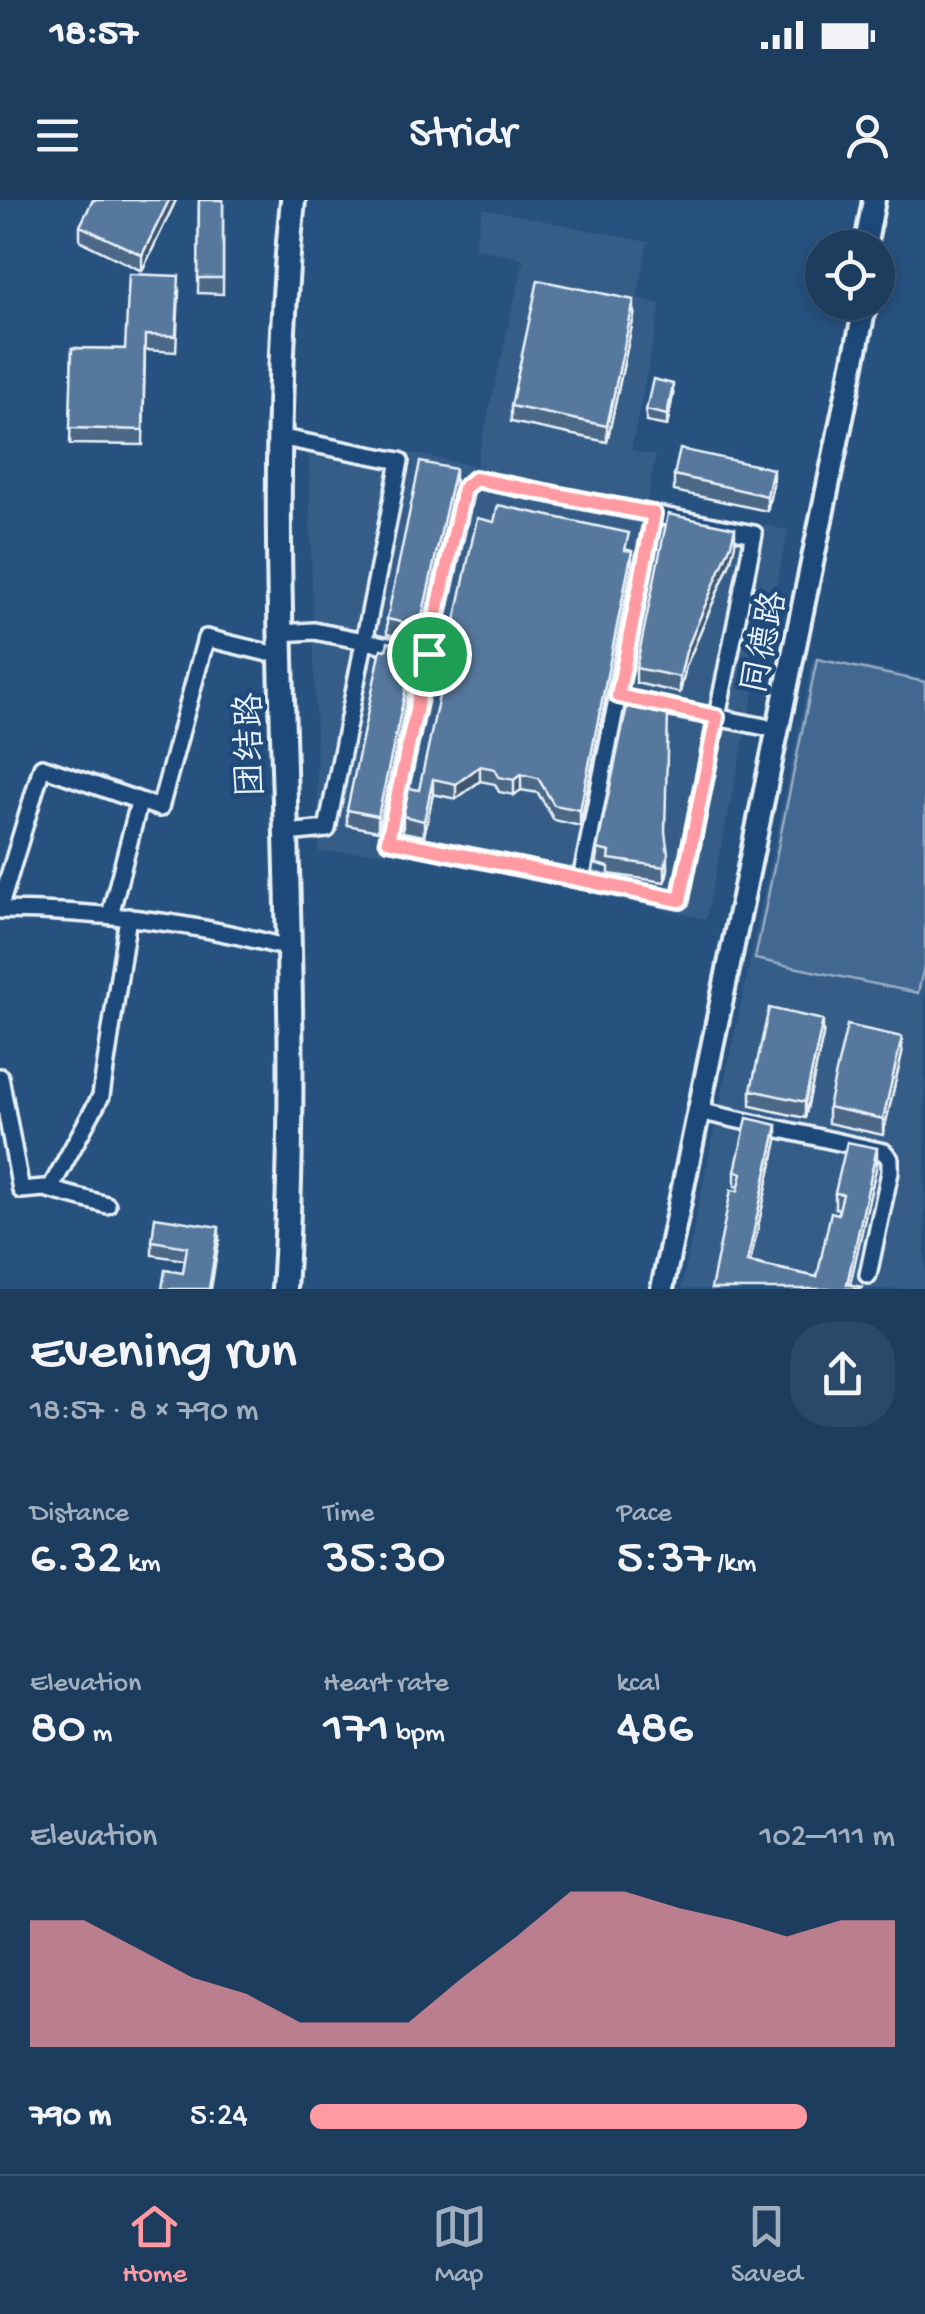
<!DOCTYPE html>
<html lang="en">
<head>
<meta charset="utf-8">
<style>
	:root { --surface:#1d3d5f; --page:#2a4868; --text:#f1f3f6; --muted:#a0aebd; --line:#3b5674; --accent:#ff9aa2 }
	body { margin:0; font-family:"Gochi Hand","LXGW WenKai TC",sans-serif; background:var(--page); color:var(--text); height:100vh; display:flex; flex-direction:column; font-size:38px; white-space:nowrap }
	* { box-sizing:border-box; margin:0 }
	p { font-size:32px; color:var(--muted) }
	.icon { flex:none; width:55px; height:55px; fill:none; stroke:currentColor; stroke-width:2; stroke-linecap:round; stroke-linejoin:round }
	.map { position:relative; height:1089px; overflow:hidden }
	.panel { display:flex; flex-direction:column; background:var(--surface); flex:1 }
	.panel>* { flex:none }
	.tools { position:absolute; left:805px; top:30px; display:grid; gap:20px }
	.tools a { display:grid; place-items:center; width:90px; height:90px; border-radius:50%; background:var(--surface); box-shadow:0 5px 15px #0003,0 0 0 2px var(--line); font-size:50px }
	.pin { position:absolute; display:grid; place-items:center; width:85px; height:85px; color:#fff; margin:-42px; border:5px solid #fff; border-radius:50%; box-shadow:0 2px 10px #0007 }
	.round { display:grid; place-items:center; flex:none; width:105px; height:105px; border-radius:40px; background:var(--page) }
	.summary { display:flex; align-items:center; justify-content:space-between; height:170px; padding:0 30px }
	h1 { font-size:55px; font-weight:600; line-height:75px }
	.stats { display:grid; grid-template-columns:repeat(3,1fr); gap:15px; height:170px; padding:10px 30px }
	.stats div { display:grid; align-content:center }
	.stats b { font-size:50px; font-weight:600 }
	.stats small { font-size:28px; font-weight:400 }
	.stats p { font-size:28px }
	.chart { height:280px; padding:20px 30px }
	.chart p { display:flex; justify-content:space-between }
	.chart svg { width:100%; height:180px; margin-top:10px; fill:var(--accent); opacity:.7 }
	ul { padding:0 30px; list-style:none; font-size:32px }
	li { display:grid; grid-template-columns:160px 120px 1fr; align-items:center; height:75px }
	li i { height:25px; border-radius:12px; background:var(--accent) }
	.status { display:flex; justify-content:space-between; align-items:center; height:70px; padding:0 50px; background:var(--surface); direction:ltr }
	.status svg { height:28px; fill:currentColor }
	header { display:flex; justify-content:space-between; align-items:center; height:130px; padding:0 30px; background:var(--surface); font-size:45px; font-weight:600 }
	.menu { display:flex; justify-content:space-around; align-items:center; height:140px; border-top:2px solid var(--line); background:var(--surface); font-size:28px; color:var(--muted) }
	.menu a { display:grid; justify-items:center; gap:5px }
	.menu .selected { color:var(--accent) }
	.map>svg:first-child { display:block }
	.built { fill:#355d88 }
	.green { fill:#436891; stroke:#96acc4; stroke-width:2.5 }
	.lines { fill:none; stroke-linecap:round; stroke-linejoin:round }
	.minor-casing { stroke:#e8f1f8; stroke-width:22 }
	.major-casing { stroke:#e8f1f8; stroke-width:28 }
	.highway-casing { stroke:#e8f1f8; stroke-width:30 }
	.minor { stroke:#1f4a7a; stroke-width:15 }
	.major { stroke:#1f4a7a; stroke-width:20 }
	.highway { stroke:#1f4a7a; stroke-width:22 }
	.wall { fill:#4b6787; stroke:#e8f1f8; stroke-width:2.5 }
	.shaded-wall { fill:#3d546e; stroke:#e8f1f8; stroke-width:2.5 }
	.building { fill:#57789d; stroke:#e8f1f8; stroke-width:2.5 }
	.route-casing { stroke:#fff; stroke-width:20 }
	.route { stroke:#ff9aa2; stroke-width:12 }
	.labels { text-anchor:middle; stroke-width:9; stroke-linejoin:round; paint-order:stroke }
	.street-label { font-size:35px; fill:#e8f1f8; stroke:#1f4a7a }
</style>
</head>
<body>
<div class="status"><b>18:57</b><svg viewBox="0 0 49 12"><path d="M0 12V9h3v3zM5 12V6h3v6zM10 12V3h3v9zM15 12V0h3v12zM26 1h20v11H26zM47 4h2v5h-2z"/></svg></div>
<header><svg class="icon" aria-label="menu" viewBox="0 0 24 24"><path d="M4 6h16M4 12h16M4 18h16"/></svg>Stridr<svg class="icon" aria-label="person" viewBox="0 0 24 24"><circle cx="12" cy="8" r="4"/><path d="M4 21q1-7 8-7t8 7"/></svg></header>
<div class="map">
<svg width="925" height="1089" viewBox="0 0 925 1089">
	<rect width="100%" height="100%" fill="#27517f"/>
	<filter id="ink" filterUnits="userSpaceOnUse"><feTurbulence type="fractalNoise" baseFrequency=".01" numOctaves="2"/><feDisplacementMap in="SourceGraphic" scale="20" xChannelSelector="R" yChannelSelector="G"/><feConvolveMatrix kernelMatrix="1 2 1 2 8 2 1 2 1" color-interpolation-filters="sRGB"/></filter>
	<g filter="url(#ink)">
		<path class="built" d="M483,8L648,42L637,98L661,104L631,250L656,256L647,301L788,330L706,719L398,652H319L308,233L476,266L524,59L474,48Z
			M814,456L925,479V1089H681Z"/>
		<path class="green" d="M817,459L925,482V761L918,793L755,759Z"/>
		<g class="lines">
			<g class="minor-casing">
				<path id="minor" d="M278,237L400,261L327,629L286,633
					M475,279L754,334L680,700L388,640L465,288Z
					M280,433L314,431L429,454
					M617,497L765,527
					M581,680L654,314
					M0,706L42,567L160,608L206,438L268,453
					M0,710C94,711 186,721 276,745
					M110,715L139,603
					M0,877L21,990L44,988L107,1005
					M698,911L884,952L890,959V972L868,1075
					M50,989L101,896L128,717"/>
			</g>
			<g class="major-casing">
				<path id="major" d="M865,48L874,0
					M662,1089L866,102"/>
			</g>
			<g class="highway-casing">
				<path id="highway" d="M284,1089C308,726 255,362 293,0"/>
			</g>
			<use href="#minor" class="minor"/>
			<use href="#major" class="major"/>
			<use href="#highway" class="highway"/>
		</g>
		<path class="wall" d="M93,0H176L142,71L80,41V26Z
			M199,0H223V94L198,93Z
			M179,92L176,152L145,150L143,245L70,244L72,148L125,149Z
			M634,116L607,242L511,222V206Z
			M673,195L667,226L646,222V210Z
			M674,275L773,284L767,311L674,291Z
			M455,284L420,441L387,434V419Z
			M494,322L629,350L632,366L580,626L554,620L538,593L521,590L514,595L499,592L495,584L480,581L456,599L433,594L424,636L403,632V616L419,590Z
			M735,344L731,360L686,466L680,493L636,483V468Z
			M400,453L413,471L378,631L347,625V610Z
			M665,634L668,669L665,682L609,674V667L597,664V649Z
			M823,835L805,918L751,906V890Z
			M902,853L883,935L828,923V907Z
			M777,940L750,1062L817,1077L839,1009L835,1008V993L877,964L850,1084L711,1089L739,987L735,986V971Z
			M152,1041H219L183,1073L185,1060L152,1055Z"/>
		<path class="shaded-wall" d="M169,0H176L142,71V55Z
			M634,100V116L607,242V226Z
			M673,184V195L667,226V215Z
			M455,269V284L420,441V426Z
			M773,269V284L767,311V296Z
			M735,328V344L731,360L686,466L680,493V477L686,451Z
			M632,351V366L580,626V610Z
			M413,456V471L378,631V616Z
			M480,566V581L456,599V584Z
			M521,574V590L514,595V580Z
			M433,579V594L424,636V621Z
			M668,654V669L665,682V667Z
			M823,820V835L805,918V902Z
			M902,837V853L883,935V919Z
			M777,925V940L747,1077V1062Z
			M877,948V964L849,1089L847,1084Z
			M219,1027V1041L211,1089H209Z"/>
		<path class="building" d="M93,0H169L142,55L80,26Z
			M199,0H223V78H198Z
			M129,74L179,76L176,136L145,135L143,230L70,228L72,148L125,149Z
			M538,80L634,100L607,226L511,206Z
			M653,179L673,184L667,215L646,210Z
			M680,249L773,269L767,296L674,275Z
			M420,262L455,269L420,426L387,419Z
			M498,305L629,333L625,350L632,351L580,610L554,605L538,578L521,574L514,580L499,577L495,569L480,566L456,584L433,579L424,621L403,616L409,588L419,590L477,318L494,322Z
			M668,314L735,328L731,344L686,451L680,477L636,468Z
			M388,442L400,445L398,453L413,456L378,616L347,610L381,449L386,450Z
			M627,506L668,514L665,632L668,654L665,667L609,659L610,652L597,649Z
			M769,808L823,820L805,902L751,890Z
			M847,825L902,837L883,919L828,907Z
			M747,918L777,925L747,1062L817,1077L831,1012L838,1014L843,994L835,993L847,942L877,948L847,1084L862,1087L861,1089H711L731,990L738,991L742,973L735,971Z
			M155,1017L219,1027L209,1089H162L165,1070L183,1073L187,1047L152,1041Z"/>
	</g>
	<g class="lines" filter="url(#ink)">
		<g class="route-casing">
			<path id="route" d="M475,279L654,314L618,496L717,517L680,700L388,640L464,288Z"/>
		</g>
		<use href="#route" class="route"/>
	</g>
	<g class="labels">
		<g class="street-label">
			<text transform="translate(762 442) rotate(-78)" y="12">同德路</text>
			<text transform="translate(248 545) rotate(-91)" y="12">团结路</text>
		</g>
	</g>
</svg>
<div class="tools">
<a><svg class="icon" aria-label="locate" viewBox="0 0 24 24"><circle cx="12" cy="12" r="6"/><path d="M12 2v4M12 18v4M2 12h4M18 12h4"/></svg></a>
</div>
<div class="pin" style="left:429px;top:454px;background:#1e9e55"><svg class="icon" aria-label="arrive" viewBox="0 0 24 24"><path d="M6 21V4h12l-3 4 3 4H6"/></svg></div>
</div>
<section class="panel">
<div class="summary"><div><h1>Evening run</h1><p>18:57 · 8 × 790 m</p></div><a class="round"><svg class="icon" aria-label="share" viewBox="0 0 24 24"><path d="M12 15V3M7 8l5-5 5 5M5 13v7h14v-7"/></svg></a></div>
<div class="stats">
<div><p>Distance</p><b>6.32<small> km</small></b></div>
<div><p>Time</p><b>35:30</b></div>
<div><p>Pace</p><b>5:37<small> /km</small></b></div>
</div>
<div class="stats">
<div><p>Elevation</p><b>80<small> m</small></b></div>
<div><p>Heart rate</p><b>171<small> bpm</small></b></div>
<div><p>kcal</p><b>486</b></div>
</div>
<div class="chart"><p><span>Elevation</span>102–111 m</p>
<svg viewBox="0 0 160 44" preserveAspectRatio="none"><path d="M0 44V13L10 13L20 20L30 27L40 31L50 38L60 38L70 38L80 27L90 17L100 6L110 6L120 10L130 13L140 17L150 13L160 13V44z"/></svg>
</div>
<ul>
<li><b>790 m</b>5:24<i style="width:85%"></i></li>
</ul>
</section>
<nav class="menu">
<a class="selected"><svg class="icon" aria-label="home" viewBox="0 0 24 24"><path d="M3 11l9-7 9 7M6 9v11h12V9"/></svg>Home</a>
<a><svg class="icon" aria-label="map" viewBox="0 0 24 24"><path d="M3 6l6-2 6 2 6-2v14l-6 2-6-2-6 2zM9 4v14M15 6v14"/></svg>Map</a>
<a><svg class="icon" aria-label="saved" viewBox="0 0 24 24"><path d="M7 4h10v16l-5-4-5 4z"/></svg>Saved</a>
</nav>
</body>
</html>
